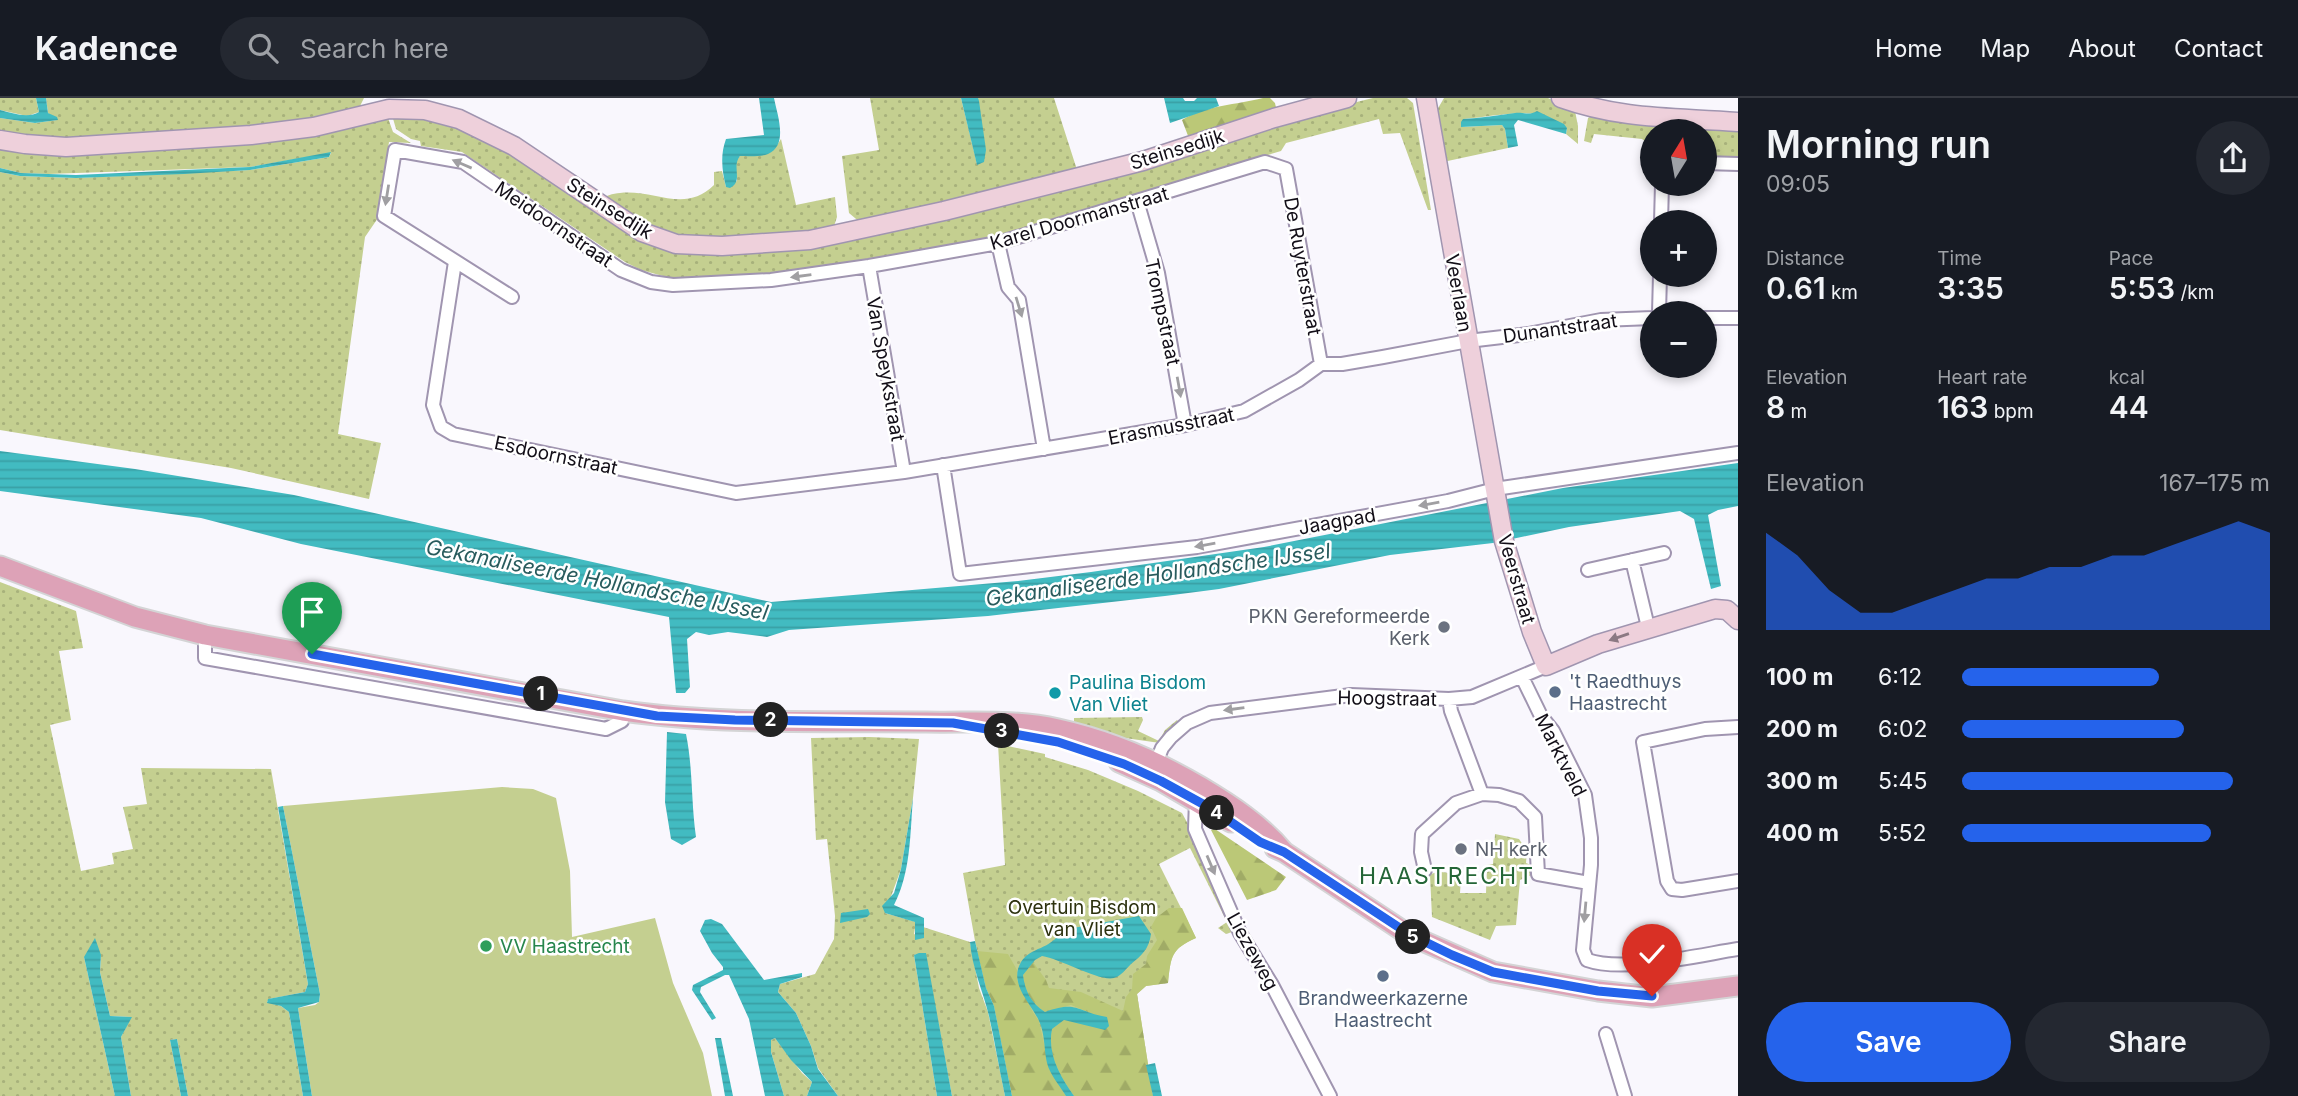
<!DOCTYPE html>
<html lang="en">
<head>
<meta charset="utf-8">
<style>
	:root { --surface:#171b24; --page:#242831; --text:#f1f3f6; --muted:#9ea1a6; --line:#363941; --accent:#2563eb }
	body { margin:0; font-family:Inter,sans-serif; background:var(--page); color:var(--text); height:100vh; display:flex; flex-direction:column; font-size:26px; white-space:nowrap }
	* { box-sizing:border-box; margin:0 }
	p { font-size:23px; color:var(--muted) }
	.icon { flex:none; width:38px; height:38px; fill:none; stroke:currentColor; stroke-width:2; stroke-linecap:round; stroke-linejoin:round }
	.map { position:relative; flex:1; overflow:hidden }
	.sheet { display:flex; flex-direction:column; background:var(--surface); width:560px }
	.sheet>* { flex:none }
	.needle { width:46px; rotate:11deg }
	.fabs { position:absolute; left:1640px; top:21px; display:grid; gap:14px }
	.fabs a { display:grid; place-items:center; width:77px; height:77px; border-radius:50%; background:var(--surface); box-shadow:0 4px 10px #0003; font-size:35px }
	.pin { position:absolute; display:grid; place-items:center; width:60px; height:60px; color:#fff; margin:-72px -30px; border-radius:50% 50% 50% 0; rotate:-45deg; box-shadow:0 0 7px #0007 }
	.pin .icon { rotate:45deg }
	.km { position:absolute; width:35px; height:35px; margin:-18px; border-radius:50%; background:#222; color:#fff; font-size:19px; line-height:35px; text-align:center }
	.round { display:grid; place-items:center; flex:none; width:74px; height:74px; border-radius:37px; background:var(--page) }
	.overview { display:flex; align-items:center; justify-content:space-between; height:119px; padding:0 28px }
	h1 { font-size:38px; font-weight:600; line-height:52px }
	.metrics { display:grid; grid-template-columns:repeat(3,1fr); gap:10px; height:119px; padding:7px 28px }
	.metrics div { display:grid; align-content:center }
	.metrics b { font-size:30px; font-weight:600 }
	.metrics small { font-size:19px; font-weight:400 }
	.metrics p { font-size:19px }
	.chart { height:196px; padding:14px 28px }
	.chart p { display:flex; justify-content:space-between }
	.chart svg { width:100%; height:126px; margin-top:7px; fill:var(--accent); opacity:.7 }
	.primary-button { display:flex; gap:14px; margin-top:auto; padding:14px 28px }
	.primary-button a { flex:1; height:80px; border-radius:42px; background:var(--accent); color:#fff; font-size:28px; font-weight:600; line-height:80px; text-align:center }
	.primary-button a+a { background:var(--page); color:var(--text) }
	ul { padding:0 28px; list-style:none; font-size:23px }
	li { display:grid; grid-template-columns:112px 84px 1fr; align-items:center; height:52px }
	li i { height:18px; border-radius:9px; background:var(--accent) }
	header { display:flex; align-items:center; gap:42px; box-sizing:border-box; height:98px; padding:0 35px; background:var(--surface); border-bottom:2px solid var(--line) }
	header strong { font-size:33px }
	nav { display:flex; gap:38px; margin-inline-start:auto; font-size:24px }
	.search { width:490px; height:63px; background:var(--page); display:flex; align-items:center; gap:18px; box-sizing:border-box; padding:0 24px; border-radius:38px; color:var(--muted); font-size:26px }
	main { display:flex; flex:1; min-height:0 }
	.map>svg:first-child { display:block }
	.grass { fill:url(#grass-dots) }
	.forest { fill:url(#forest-firs) }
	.pitch { fill:#c4cf90 }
	.water { fill:url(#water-rules) }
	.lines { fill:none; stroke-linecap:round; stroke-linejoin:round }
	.street-casing { stroke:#a095b0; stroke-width:16 }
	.secondary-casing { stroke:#a095b0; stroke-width:21 }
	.primary-casing { stroke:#d4d4d5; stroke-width:23 }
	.street { stroke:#fff; stroke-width:12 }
	.secondary { stroke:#eed0db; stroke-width:18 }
	.primary { stroke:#dda2b7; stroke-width:19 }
	.oneway { fill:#a09fa2 }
	.oneway2 { fill:#8b7983 }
	.route-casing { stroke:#fff; stroke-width:14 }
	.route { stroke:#2563eb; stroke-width:9 }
	.worship-dot { fill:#6b7280; stroke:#fff; stroke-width:2.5 }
	.service-dot { fill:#5c6f8a; stroke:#fff; stroke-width:2.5 }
	.culture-dot { fill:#0f9aa8; stroke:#fff; stroke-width:2.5 }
	.leisure-dot { fill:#2e9e5b; stroke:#fff; stroke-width:2.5 }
	.labels { text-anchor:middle; stroke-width:5; stroke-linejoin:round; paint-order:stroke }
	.street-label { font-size:19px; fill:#120e17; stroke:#fff }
	.worship-label { font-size:19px; fill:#5b616d; stroke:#fff; text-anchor:end }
	.service-label { font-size:19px; fill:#4e5e75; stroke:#fff; text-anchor:start }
	.culture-label { font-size:19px; fill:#0d838f; stroke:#fff; text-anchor:start }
	.park-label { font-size:19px; fill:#2d320f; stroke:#fff }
	.leisure-label { font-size:19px; fill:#27864d; stroke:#fff; text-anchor:start }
	.water-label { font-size:21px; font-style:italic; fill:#285b5d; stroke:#fff }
	.quarter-label { font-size:23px; letter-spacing:2px; fill:#246637; stroke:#fff }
</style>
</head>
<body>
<header>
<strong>Kadence</strong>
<div class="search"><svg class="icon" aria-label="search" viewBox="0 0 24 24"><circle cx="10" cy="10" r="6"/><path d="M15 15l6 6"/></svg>Search here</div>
<nav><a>Home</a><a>Map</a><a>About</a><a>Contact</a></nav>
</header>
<main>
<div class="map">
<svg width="1738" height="998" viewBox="0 0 1738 998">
	<defs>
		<pattern id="grass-dots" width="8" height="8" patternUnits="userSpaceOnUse" patternTransform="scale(1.75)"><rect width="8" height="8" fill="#c4cf90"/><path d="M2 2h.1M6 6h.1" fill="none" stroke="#a7b17b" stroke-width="1.8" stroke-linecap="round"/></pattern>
		<pattern id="forest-firs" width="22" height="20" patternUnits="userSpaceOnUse" patternTransform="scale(1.75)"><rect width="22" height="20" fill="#bbc877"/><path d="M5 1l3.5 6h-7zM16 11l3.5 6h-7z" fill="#a0ab66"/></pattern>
		<pattern id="water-rules" width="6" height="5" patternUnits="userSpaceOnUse" patternTransform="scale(1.75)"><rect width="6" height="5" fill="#42bbc1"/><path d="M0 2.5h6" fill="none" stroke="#39a0a5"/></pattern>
	</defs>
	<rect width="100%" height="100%" fill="#f9f7fd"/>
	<path class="grass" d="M0,0H36L39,14L27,18L0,12Z
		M46,0H364L359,10L312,25L83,43L0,36V20L35,25L57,22L48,15Z
		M870,0H961L977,66L978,0H1054L1078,75L862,126L849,115L842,58L879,52Z
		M1373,0H1407L1413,5L1431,112H1428L1400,35L1383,36L1379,21L1286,45L1281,53L1000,138L833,168L767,179L674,181L641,172L625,164L462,54L421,48L420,43L411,41L396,31L392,17L410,16L481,35L641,138L764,149Z
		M1444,0H1548L1575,13L1578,28V46L1566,36L1567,30C1559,26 1551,19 1542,17C1517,12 1489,19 1464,21L1461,29L1502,27L1505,31L1508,50L1443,64L1437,12Z
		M1593,17L1738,28V58H1705L1704,33H1652V49L1642,41L1594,36L1591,45L1584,43L1588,20Z
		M388,20L393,34L411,45L389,44L378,120L365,139L338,336L381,345L369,401L231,370L0,332V74L20,78L76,80L250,72L329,59L331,55L250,69L48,76L21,75L0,70V46Z
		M781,41L796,107L835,99L837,119L833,131L721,143L662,136L598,101C605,99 613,95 620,95C654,91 685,116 714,87V74L722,73L726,89L737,83C736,74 733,65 740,58C760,57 770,60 781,41Z
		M0,484L76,513L83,550L59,553L71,622L50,627L81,773L114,766L112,755L133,751L123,709L147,706L141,670L271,671L308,886L305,894L269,901L267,904L281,908L289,914L303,998H188L177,941L170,942L181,998H131L121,939L131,919L110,918L100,874L101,857L84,859L115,998H0Z
		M1142,619L1143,622L1138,633L1159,643L1165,632L1177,622L1179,625L1160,645L1125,640L1074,624V620Z
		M869,639L919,641L913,700L901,771L885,815L916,824L914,836L923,840V829L970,844L979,890L988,914L1005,998H952L925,855L914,857L937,998H838L818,970L811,948L796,915L778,894L780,886L815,876L834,841L835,818L827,741L816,742L811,640Z
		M998,646L1045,656V659L1088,672L1138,693L1182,715L1189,728L1232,827V834L1226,836L1218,830L1227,824L1190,750L1159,766L1196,840C1171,851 1171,858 1168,885L1146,888L1137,896L1153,998H1012L994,908L986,890L975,843L963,775L1005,767Z
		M1495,736L1519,741L1527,753L1526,765L1531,767L1532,777L1520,782L1516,827L1496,828L1490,842L1432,819L1430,777C1439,771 1452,775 1461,781L1460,795H1486L1487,767L1493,766Z
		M775,940L802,975L812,984L807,998H784L771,954V942Z"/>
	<path class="forest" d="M1263,0H1270L1275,5L1277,15L1190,43L1182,22C1207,7 1236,7 1263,0Z
		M1215,731L1286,779L1276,792L1247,802L1211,732Z
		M1169,810H1182L1196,840C1171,851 1171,858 1168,885L1146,888L1137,896L1153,998H1074C1060,978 1047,956 1052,931L1064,922L1081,925L1095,917L1071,907L1045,914C1031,905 1025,894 1023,877L1033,864L1046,882L1049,890L1081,894L1123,913L1126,899L1132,891L1133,876L1146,866L1147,858L1157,842L1151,829L1156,820Z
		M977,853L1008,856L1017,872V882L1033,914L1039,923L1050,972L1066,998H1012L994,908L986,890Z"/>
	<path class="pitch" d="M502,689L533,691L556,700L570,773L572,839L655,820L673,885L703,955L712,998H312L298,910L315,907L319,904L320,896L283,708Z"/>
	<path class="water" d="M36,0H46L48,15L57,19L58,22L35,25L0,20V12C12,15 28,21 39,14Z
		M759,0H774C777,16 789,47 768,56C760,59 748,58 740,58C731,69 744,83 730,90L726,89C722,73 720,57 726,41L764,37Z
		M961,0H978L979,3L986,52L984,64L977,67Z
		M1164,0H1183L1185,3H1194L1197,0H1216L1219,8L1170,25Z
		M1537,13L1564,26L1567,30L1566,36L1518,22L1514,27L1518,48L1508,50L1505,31L1502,27L1461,29V24L1463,21C1481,20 1498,17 1515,15C1524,14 1529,18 1537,13Z
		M331,54L329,59L250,72L184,76L76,80L20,78L0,74V70L21,75L76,77L250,69Z
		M0,353L135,371L294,397L771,504L1018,483L1091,474L1264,449L1563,390L1738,365V408L1718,412L1708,417L1721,488L1711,491L1694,421L1680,413L1569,429L1493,445L1390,457L1219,491L1165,498L988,518L789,532L767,539L728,534L709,537L696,534L687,541L690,589L685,595H676L669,519L301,446L201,420L0,393Z
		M667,634L686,636C693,670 691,704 696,739L682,747L671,741L665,704Z
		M913,700C910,736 911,774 894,807L924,820V840L915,842V824L885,815L882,808L894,795L901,771Z
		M283,708L320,896L319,904L298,910L312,998H303L289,914L281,908L267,905L268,901L305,894L308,886L278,709Z
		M868,811L870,816L867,819L840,825L841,815Z
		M1139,818L1151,836C1149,851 1142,857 1131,866C1126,871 1121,878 1114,880C1100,884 1061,861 1042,858L1035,862L1023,877C1025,893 1031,905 1045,914C1078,902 1076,914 1107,919L1109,928L1105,932L1064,922L1052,931C1047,956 1060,978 1074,998H1066C1060,988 1050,977 1047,965C1044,952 1045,935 1039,923C1032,906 1008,886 1021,864C1031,848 1050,853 1062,832Z
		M711,821L722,826L764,882L802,875V879L780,886L778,894L796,915L811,948L818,971L838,998H807L812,984L791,962L775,940L771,942V954L784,998H765L749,921L729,877H725L701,889L700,894L716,920L712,922L692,892L693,887L723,872V869L712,855L700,833L705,822Z
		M95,840L101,857L100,874L110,918L132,919L121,939L131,998H115L84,859Z
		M975,843L986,890L994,908L1012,998H1005C999,971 995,944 989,918C983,893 972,870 970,844Z
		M919,855H926L952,998H937L914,857Z
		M715,940H721L733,998H725Z
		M177,941L188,998H181L170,942Z
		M1155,965L1162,998H1153L1146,967Z"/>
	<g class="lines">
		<g class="street-casing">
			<path id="street" d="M1704,65L1738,66
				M1137,103L1158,175L1185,327
				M1661,124L1662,86
				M998,145L1008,189L1019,202L1044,351
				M455,164L433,307L441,329L453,336L736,395L904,374L1185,327L1244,313L1299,282L1321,266H1342L1383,259L1468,243L1528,236L1601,222L1652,220
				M869,168L904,374
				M512,199L384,118L395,52L463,64L621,172L651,184L673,187L771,182L869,168L998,145L1265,64L1286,71L1321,266
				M1659,215L1660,177
				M1704,220H1738
				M943,367L960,476L1197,449L1448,403L1495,391L1738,355
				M1632,462L1648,529
				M1588,472L1664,455
				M205,537V560L606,631L622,623L623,613
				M1522,579L1541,618L1553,633L1585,697L1591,740V767L1583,852L1587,862C1623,875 1699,857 1738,851
				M1449,601L1451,613L1482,696
				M1738,629L1705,631L1643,644L1667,783L1672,791L1682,792L1738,783
				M1157,670L1156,665L1162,650L1171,639L1187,625L1210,615L1351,597L1449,601L1472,599L1546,568
				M1196,702L1195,731L1240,835L1272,887L1330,998
				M1425,772L1421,754L1422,736L1456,705L1482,696L1499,697L1519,703L1535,719L1538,776L1589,785
				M1606,936L1625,998"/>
		</g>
		<g class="secondary-casing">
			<path id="secondary" d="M1426,0L1504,443L1532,534L1546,568L1598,546L1715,511L1727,512L1738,522
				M1561,0C1623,22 1674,19 1738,24
				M0,42L25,46L66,49L251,37L314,29L389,11L425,12L459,21L514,48L642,134L676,146L722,148L810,142L944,113L1143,63L1274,20L1347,0"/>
		</g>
		<g class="primary-casing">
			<path id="primary" d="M0,468L135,519L205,537L623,613C723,627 825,623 926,624C971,625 1014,621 1058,631C1108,642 1157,663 1201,689C1231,707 1262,727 1284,754
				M1119,664L1161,683L1231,724
				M1275,750L1284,754L1409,837L1493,874L1598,893L1652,899L1738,888"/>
		</g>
		<use href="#street" class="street"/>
		<use href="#secondary" class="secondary"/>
		<use href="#primary" class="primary"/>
	</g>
	<defs><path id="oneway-solid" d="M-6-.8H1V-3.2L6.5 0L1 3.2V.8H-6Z" transform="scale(1.75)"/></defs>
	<g class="oneway">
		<use href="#oneway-solid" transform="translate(462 66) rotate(-157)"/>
		<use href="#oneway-solid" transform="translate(387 97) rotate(99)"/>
		<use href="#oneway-solid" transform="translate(801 178) rotate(172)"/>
		<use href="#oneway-solid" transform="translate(1019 209) rotate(73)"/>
		<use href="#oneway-solid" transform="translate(1179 289) rotate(80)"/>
		<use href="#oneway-solid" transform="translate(1429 406) rotate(170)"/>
		<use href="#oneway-solid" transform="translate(1205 447) rotate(170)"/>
		<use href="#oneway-solid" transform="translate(1234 611) rotate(172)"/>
		<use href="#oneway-solid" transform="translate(1211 767) rotate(67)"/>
		<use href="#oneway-solid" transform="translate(1585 814) rotate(95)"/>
	</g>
	<use class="oneway2" href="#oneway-solid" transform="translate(1619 539) rotate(161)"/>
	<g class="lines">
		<g class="route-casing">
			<path id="route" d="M312,556L657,618L735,622L953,625L1058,644L1124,666L1161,683L1212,711L1260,744L1284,754L1409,836L1452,857L1493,874L1598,893L1652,898"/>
		</g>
		<use href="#route" class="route"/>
	</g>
	<g class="worship-dot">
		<circle cx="1444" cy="529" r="7"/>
		<circle cx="1461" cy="751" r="7"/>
	</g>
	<g class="service-dot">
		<circle cx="1555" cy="594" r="7"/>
		<circle cx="1383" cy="878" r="7"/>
	</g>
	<circle class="culture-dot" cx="1055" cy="595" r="7"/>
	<circle class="leisure-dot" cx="486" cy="848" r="7"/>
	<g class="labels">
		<g class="street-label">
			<text transform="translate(1177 51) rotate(-17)" y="7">Steinsedijk</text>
			<text transform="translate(610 110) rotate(32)" y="7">Steinsedijk</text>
			<text transform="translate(1079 120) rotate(-16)" y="7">Karel Doormanstraat</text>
			<text transform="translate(554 126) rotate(34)" y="7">Meidoornstraat</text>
			<text transform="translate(1303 168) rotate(80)" y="7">De Ruyterstraat</text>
			<text transform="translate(1459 195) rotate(80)" y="7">Veerlaan</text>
			<text transform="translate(1163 214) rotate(78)" y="7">Trompstraat</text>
			<text transform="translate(1560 230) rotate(-8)" y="7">Dunantstraat</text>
			<text transform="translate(886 271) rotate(80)" y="7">Van Speykstraat</text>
			<text transform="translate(1171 328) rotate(-11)" y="7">Erasmusstraat</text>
			<text transform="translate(556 357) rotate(12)" y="7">Esdoornstraat</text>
			<text transform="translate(1337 423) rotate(-10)" y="7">Jaagpad</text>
			<text transform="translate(1517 481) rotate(74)" y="7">Veerstraat</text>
			<text transform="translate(1387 600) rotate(1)" y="7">Hoogstraat</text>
			<text transform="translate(1561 657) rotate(63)" y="7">Marktveld</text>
			<text transform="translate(1253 853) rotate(61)" y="7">Liezeweg</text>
		</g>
		<g class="worship-label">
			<text x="1430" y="525">PKN Gereformeerde<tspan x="1430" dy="22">Kerk</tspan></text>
			<text x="1475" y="758" text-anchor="start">NH kerk</text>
		</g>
		<g class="service-label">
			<text x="1569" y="590">'t Raedthuys<tspan x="1569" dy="22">Haastrecht</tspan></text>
			<text x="1383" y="907" text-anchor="middle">Brandweerkazerne<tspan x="1383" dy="22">Haastrecht</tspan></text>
		</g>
		<g class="culture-label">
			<text x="1069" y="591">Paulina Bisdom<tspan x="1069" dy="22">Van Vliet</tspan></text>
		</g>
		<g class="park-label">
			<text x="1082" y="816">Overtuin Bisdom<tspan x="1082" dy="22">van Vliet</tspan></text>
		</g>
		<g class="leisure-label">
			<text x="500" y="855">VV Haastrecht</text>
		</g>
		<g class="water-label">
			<text transform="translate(1158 477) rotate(-8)" y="7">Gekanaliseerde Hollandsche IJssel</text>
			<text transform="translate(597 482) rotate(11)" y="7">Gekanaliseerde Hollandsche IJssel</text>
		</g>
		<g class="quarter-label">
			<text x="1447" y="786">HAASTRECHT</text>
		</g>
	</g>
</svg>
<div class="fabs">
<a><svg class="needle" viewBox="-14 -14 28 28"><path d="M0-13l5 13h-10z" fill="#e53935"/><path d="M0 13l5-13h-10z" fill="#9ea1a6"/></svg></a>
<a>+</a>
<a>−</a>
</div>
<div class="pin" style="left:312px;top:556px;background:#1e9e55"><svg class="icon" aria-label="arrive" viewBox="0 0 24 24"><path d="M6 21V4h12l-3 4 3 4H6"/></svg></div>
<div class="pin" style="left:1652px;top:898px;background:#d93025"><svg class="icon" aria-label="check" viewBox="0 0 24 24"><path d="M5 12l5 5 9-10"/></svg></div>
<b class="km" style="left:541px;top:596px">1</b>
<b class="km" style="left:771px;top:622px">2</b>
<b class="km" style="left:1002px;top:633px">3</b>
<b class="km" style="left:1217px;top:715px">4</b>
<b class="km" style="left:1413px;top:839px">5</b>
</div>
<section class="sheet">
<div class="overview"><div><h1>Morning run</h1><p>09:05</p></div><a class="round"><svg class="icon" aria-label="share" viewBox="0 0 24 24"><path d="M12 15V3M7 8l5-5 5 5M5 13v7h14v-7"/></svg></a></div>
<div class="metrics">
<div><p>Distance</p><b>0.61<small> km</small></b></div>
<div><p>Time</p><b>3:35</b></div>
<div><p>Pace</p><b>5:53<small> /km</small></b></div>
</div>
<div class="metrics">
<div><p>Elevation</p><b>8<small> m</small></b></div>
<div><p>Heart rate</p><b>163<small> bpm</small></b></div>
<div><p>kcal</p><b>44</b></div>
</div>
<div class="chart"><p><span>Elevation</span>167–175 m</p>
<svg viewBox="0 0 160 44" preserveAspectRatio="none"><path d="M0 44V10L10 18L20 30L30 38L40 38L50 34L60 30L70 26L80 26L90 22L100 22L110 18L120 18L130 14L140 10L150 6L160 10V44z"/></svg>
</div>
<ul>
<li><b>100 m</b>6:12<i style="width:64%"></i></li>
<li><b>200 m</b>6:02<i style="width:72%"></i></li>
<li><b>300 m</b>5:45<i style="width:88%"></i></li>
<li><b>400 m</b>5:52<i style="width:81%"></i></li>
</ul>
<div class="primary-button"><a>Save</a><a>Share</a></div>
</section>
</main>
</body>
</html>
